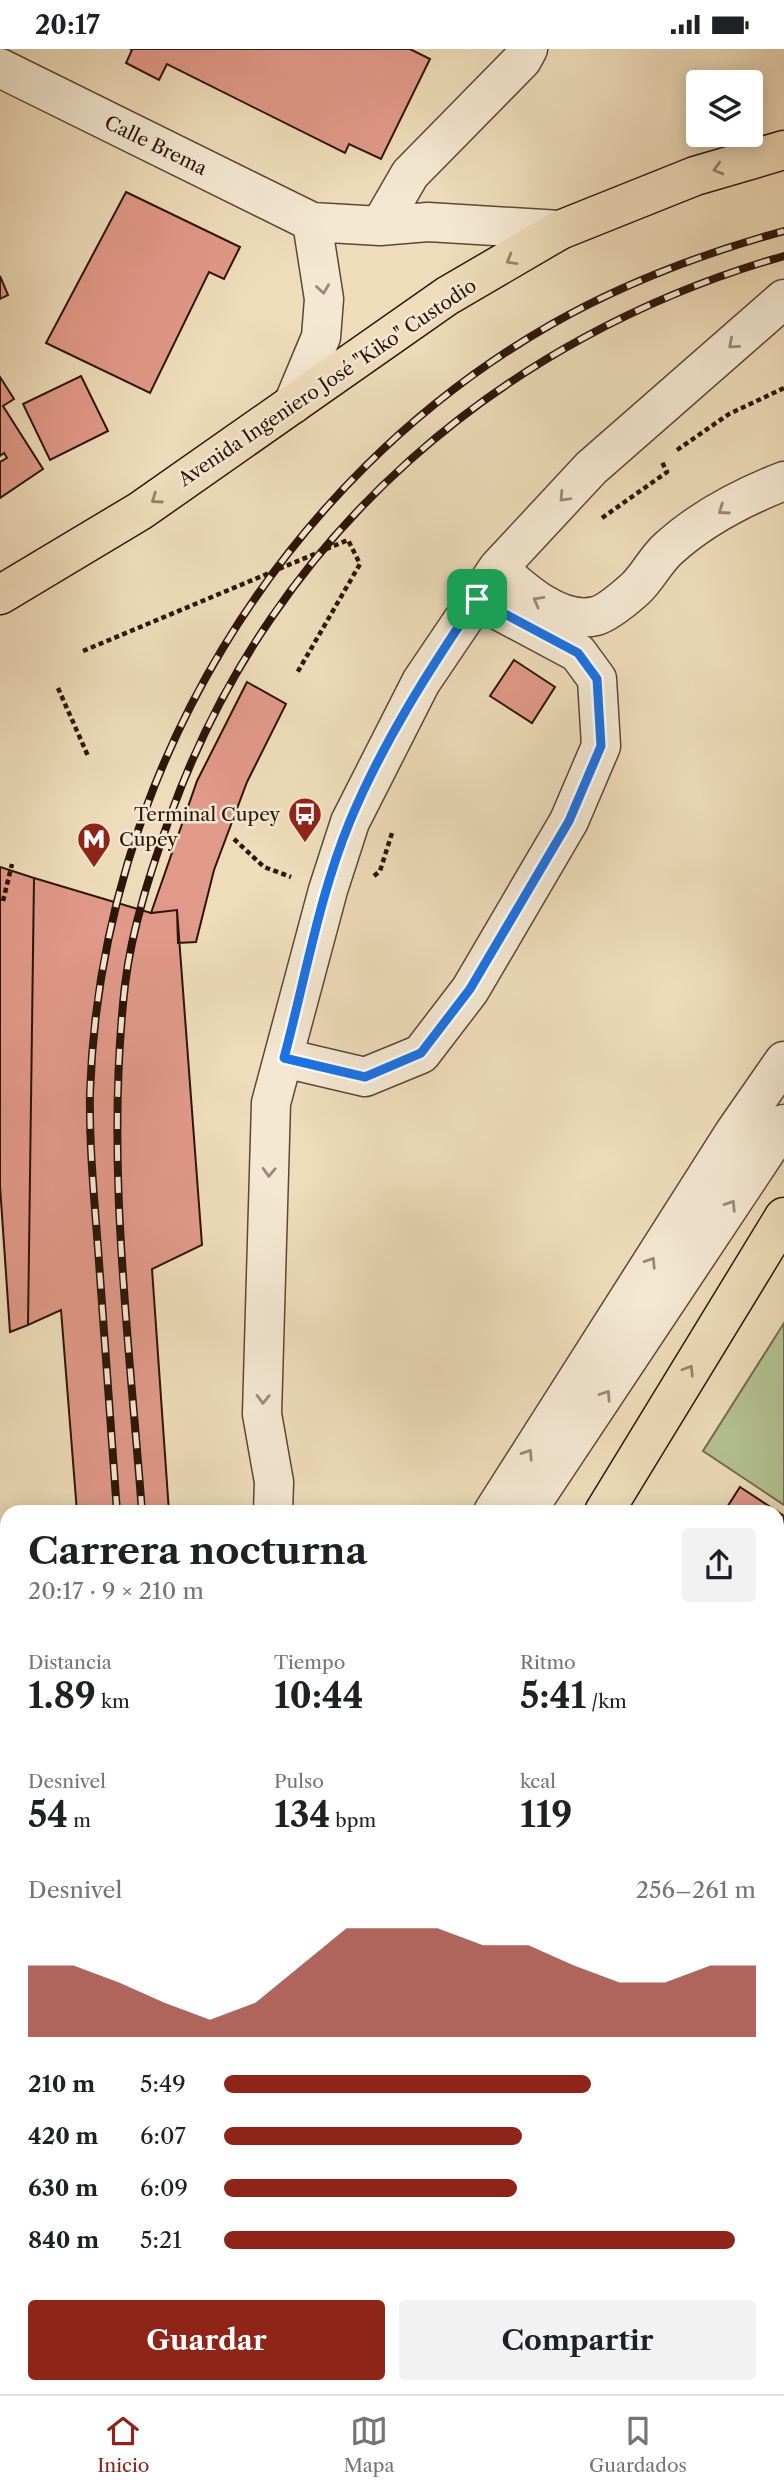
<!DOCTYPE html>
<html lang="es">
<head>
<meta charset="utf-8">
<style>
	:root { --surface:#fff; --page:#f2f2f2; --text:#202124; --muted:#757577; --line:#e0e0e0; --accent:#8f2418 }
	body { margin:0; font-family:"Libre Caslon Text",serif; background:var(--page); color:var(--text); height:100vh; display:flex; flex-direction:column; font-size:26px; white-space:nowrap }
	* { box-sizing:border-box; margin:0 }
	p { font-size:23px; color:var(--muted) }
	.icon { flex:none; width:38px; height:38px; fill:none; stroke:currentColor; stroke-width:2; stroke-linecap:round; stroke-linejoin:round }
	.map { position:relative; flex:1; overflow:hidden }
	.panel { position:absolute; left:0px; top:1456px; width:784px; height:889px; display:flex; flex-direction:column; background:var(--surface); border-radius:21px 21px 0 0; box-shadow:0 4px 18px #0003 }
	.panel>* { flex:none }
	.fabs { position:absolute; left:686px; top:21px; display:grid; gap:14px }
	.fabs a { display:grid; place-items:center; width:77px; height:77px; border-radius:7px; background:var(--surface); box-shadow:0 4px 18px #0003; font-size:35px }
	.pin { position:absolute; display:grid; place-items:center; width:60px; height:60px; color:#fff; margin:-30px; border-radius:14px; box-shadow:0 4px 10px #0006 }
	.round { display:grid; place-items:center; flex:none; width:74px; height:74px; border-radius:7px; background:var(--page) }
	.headline { display:flex; align-items:center; justify-content:space-between; height:119px; padding:0 28px }
	h1 { font-size:38px; font-weight:700; line-height:52px }
	.metrics { display:grid; grid-template-columns:repeat(3,1fr); gap:10px; height:119px; padding:7px 28px }
	.metrics div { display:grid; align-content:center }
	.metrics b { font-size:35px; font-weight:700 }
	.metrics small { font-size:19px; font-weight:400 }
	.metrics p { font-size:19px }
	.chart { height:196px; padding:14px 28px }
	.chart p { display:flex; justify-content:space-between }
	.chart svg { width:100%; height:126px; margin-top:7px; fill:var(--accent); opacity:.7 }
	.action { display:flex; gap:14px; margin-top:auto; padding:14px 28px }
	.action a { flex:1; height:80px; border-radius:7px; background:var(--accent); color:#fff; font-size:28px; font-weight:700; line-height:80px; text-align:center }
	.action a+a { background:var(--page); color:var(--text) }
	ul { padding:0 28px; list-style:none; font-size:23px }
	li { display:grid; grid-template-columns:112px 84px 1fr; align-items:center; height:52px }
	li i { height:18px; border-radius:9px; background:var(--accent) }
	.status { display:flex; justify-content:space-between; align-items:center; height:49px; padding:0 35px; background:var(--surface); direction:ltr }
	.status svg { height:19px; fill:currentColor }
	.menu { display:flex; justify-content:space-around; align-items:center; height:98px; border-top:2px solid var(--line); background:var(--surface); font-size:19px; color:var(--muted) }
	.menu a { display:grid; justify-items:center; gap:4px }
	.menu .on { color:var(--accent) }
	.map>svg:first-child { display:block }
	.green { fill:#b4c293; stroke:#706c4e; stroke-width:2 }
	.building { fill:#e19989; stroke:#2d150a; stroke-width:2 }
	.lines { fill:none; stroke-linecap:round; stroke-linejoin:round }
	.minor-casing { stroke:#5d4736; stroke-width:41 }
	.major-casing { stroke:#2d150a; stroke-width:41 }
	.highway-casing { stroke:#2d150a; stroke-width:41 }
	.path { stroke:#2d150a; stroke-width:4.5; stroke-dasharray:5 3.5; stroke-linecap:butt }
	.minor { stroke:#f4e8d2; stroke-width:38 }
	.major { stroke:#eedcba; stroke-width:38 }
	.highway { stroke:#eedcba; stroke-width:38 }
	.rail-casing { stroke:#2d150a; stroke-width:8 }
	.rail { stroke:#f4e8d2; stroke-width:5; stroke-dasharray:16; stroke-linecap:butt }
	.oneway { stroke:#97826b }
	.oneway2 { stroke:#9a8978 }
	.route-casing { stroke:#fff; stroke-width:14 }
	.route { stroke:#1a73e8; stroke-width:9 }
	.labels { text-anchor:middle; stroke-width:5; stroke-linejoin:round; paint-order:stroke }
	.street-label { font-size:19px; fill:#2d150a; stroke:#f4e8d2 }
	.poi-label { font-size:19px; fill:#2d150a; stroke:#f4e8d2; text-anchor:end }
</style>
</head>
<body>
<div class="status"><b>20:17</b><svg viewBox="0 0 49 12"><path d="M0 12V9h3v3zM5 12V6h3v6zM10 12V3h3v9zM15 12V0h3v12zM26 1h20v11H26zM47 4h2v5h-2z"/></svg></div>
<div class="map">
<svg width="784" height="2345" viewBox="0 0 784 2345">
	<rect width="100%" height="100%" fill="#eedcba"/>
	<filter id="stains"><feTurbulence type="fractalNoise" baseFrequency=".00286" numOctaves="4"/><feColorMatrix values="0 0 0 0 .2 0 0 0 0 .09 0 0 0 0 .02 0 0 0 .5 -.17"/></filter>
	<radialGradient id="worn" r=".72"><stop offset=".6" stop-color="#630" stop-opacity="0"/><stop offset="1" stop-color="#630" stop-opacity=".3"/></radialGradient>
	<path class="green" d="M784,1274V1456L703,1402Z
		M784,2052V2345H277L278,2338H777V2053Z"/>
	<path class="building" d="M130,0H410L430,10L381,110L349,95L345,104L167,15L159,31L126,14L132,1Z
		M126,143L240,198L224,230L209,223L150,344L46,294Z
		M0,227L8,246L0,250Z
		M81,327L108,382L50,411L23,355Z
		M0,328L14,350L3,357L43,420L0,449V413L7,409L4,404L0,407Z
		M514,611L555,638L532,674L490,647Z
		M247,633L286,655L247,733L214,821L196,893L178,894L177,861L151,864L197,732Z
		M0,818L34,829L28,1276L10,1283L0,1137Z
		M34,829L151,864L177,861L202,1196L152,1220L169,1463H77L61,1261L28,1276Z
		M740,1438L784,1467V1532L777,1527V1463H724Z
		M780,1570L784,1572V1817L777,1812V1575Z"/>
	<g class="lines">
		<g class="minor-casing">
			<path id="minor" d="M0,19L312,173L380,177L428,173L560,181
				M380,177L410,125L522,11L528,0
				M293,355L321,288L324,250L312,173
				M498,519C522,541 560,576 596,567C607,564 626,548 635,540C648,528 656,510 669,499C702,469 743,448 784,432
				M284,1009L365,1028L421,1005L470,941L569,772L601,697L597,630L578,604L477,550
				M273,1463L274,1433L262,1365L271,1054L328,841L350,773L421,633L498,519L591,419L784,250
				M493,1463L734,1084L784,1012
				M526,1463L784,1075
				M777,1906L784,1910"/>
		</g>
		<g class="major-casing">
			<path id="major" d="M0,546L140,462L447,247L560,181L695,127L784,101
				M604,1463L784,1168
				M203,2345L206,2338"/>
		</g>
		<g class="highway-casing">
			<path id="highway" d="M0,1701L7,1745
				M87,2338L88,2345"/>
		</g>
		<path class="path" d="M677,401L729,365L784,339
			M602,469L667,423L661,411
			M83,602L348,491L360,515L297,624
			M58,639L88,707
			M234,790L264,818L291,828
			M374,827L380,822L392,784
			M3,852L12,815"/>
		<use href="#minor" class="minor"/>
		<use href="#major" class="major"/>
		<use href="#highway" class="highway"/>
		<g class="rail-casing">
			<path id="rail" d="M117,1463C111,1380 105,1297 99,1213C95,1157 89,1100 90,1044C100,729 279,431 552,275C624,234 704,204 784,182
				M142,1463C129,1288 105,1111 125,936C132,877 152,818 172,762C273,485 503,287 784,207
				M182,2338V2345
				M207,2338L208,2345"/>
		</g>
		<use href="#rail" class="rail"/>
	</g>
	<defs><path id="oneway-chevron" d="M-2-3.5L2.5 0L-2 3.5" fill="none" stroke-width="1.6" stroke-linecap="round" stroke-linejoin="round" transform="scale(1.75)"/></defs>
	<g class="oneway">
		<use href="#oneway-chevron" transform="translate(718 120) rotate(164)"/>
		<use href="#oneway-chevron" transform="translate(511 211) rotate(150)"/>
		<use href="#oneway-chevron" transform="translate(156 450) rotate(145)"/>
		<use href="#oneway-chevron" transform="translate(689 1321) rotate(-58)"/>
	</g>
	<g class="oneway2">
		<use href="#oneway-chevron" transform="translate(323 240) rotate(82)"/>
		<use href="#oneway-chevron" transform="translate(733 295) rotate(139)"/>
		<use href="#oneway-chevron" transform="translate(564 448) rotate(133)"/>
		<use href="#oneway-chevron" transform="translate(723 461) rotate(145)"/>
		<use href="#oneway-chevron" transform="translate(538 552) rotate(-151)"/>
		<use href="#oneway-chevron" transform="translate(269 1123) rotate(92)"/>
		<use href="#oneway-chevron" transform="translate(731 1156) rotate(-57)"/>
		<use href="#oneway-chevron" transform="translate(651 1213) rotate(-57)"/>
		<use href="#oneway-chevron" transform="translate(606 1346) rotate(-56)"/>
		<use href="#oneway-chevron" transform="translate(263 1350) rotate(92)"/>
		<use href="#oneway-chevron" transform="translate(528 1405) rotate(-57)"/>
	</g>
	<g class="lines">
		<g class="route-casing">
			<path id="route" d="M477,550L578,604L597,630L601,697L569,772L470,940L421,1004L365,1028L284,1009C305,931 319,847 350,772C383,693 429,621 477,550Z"/>
		</g>
		<use href="#route" class="route"/>
	</g>
	<defs>
		<g id="bus-pin" transform="scale(1.75)"><path d="M0 17L-7.5 6A9.5 9.5 0 1 1 7.5 6Z" fill="#8f2418" stroke="#f4e8d2"/><path d="M-5-6H5V4H4V6H2V4H-2V6H-4V4H-5ZM-3.5-4V0h7V-4ZM-3.5 1.2v1.5H-2V1.2ZM2 1.2v1.5H3.5V1.2Z" fill="#fff"/></g>
		<g id="metro-pin" transform="scale(1.75)"><path d="M0 17L-7.5 6A9.5 9.5 0 1 1 7.5 6Z" fill="#8f2418" stroke="#f4e8d2"/><path d="M-5.5 5V-5H-3L0 0L3-5H5.5V5H3V-.5L0 4L-3-.5V5Z" fill="#fff"/></g>
	</defs>
	<g fill-rule="evenodd">
		<use href="#bus-pin" x="305" y="765"/>
		<use href="#metro-pin" x="94" y="790"/>
	</g>
	<g class="labels">
		<g class="street-label">
			<text transform="translate(156 96) rotate(26)" y="7">Calle Brema</text>
			<text transform="translate(327 333) rotate(-34)" y="7">Avenida Ingeniero José "Kiko" Custodio</text>
		</g>
		<g class="poi-label">
			<text x="280" y="772">Terminal Cupey</text>
			<text x="119" y="797" text-anchor="start">Cupey</text>
		</g>
	</g>
	<rect width="100%" height="100%" filter="url(#stains)"/>
	<rect width="100%" height="100%" fill="url(#worn)"/>
</svg>
<div class="fabs">
<a><svg class="icon" aria-label="layers" viewBox="0 0 24 24"><path d="M12 4l9 5-9 5-9-5zM3 14l9 5 9-5"/></svg></a>
</div>
<div class="pin" style="left:477px;top:550px;background:#1e9e55"><svg class="icon" aria-label="arrive" viewBox="0 0 24 24"><path d="M6 21V4h12l-3 4 3 4H6"/></svg></div>
<section class="panel">
<div class="headline"><div><h1>Carrera nocturna</h1><p>20:17 · 9 × 210 m</p></div><a class="round"><svg class="icon" aria-label="share" viewBox="0 0 24 24"><path d="M12 15V3M7 8l5-5 5 5M5 13v7h14v-7"/></svg></a></div>
<div class="metrics">
<div><p>Distancia</p><b>1.89<small> km</small></b></div>
<div><p>Tiempo</p><b>10:44</b></div>
<div><p>Ritmo</p><b>5:41<small> /km</small></b></div>
</div>
<div class="metrics">
<div><p>Desnivel</p><b>54<small> m</small></b></div>
<div><p>Pulso</p><b>134<small> bpm</small></b></div>
<div><p>kcal</p><b>119</b></div>
</div>
<div class="chart"><p><span>Desnivel</span>256–261 m</p>
<svg viewBox="0 0 160 44" preserveAspectRatio="none"><path d="M0 44V19L10 19L20 25L30 32L40 38L50 32L60 19L70 6L80 6L90 6L100 12L110 12L120 19L130 25L140 25L150 19L160 19V44z"/></svg>
</div>
<ul>
<li><b>210 m</b>5:49<i style="width:69%"></i></li>
<li><b>420 m</b>6:07<i style="width:56%"></i></li>
<li><b>630 m</b>6:09<i style="width:55%"></i></li>
<li><b>840 m</b>5:21<i style="width:96%"></i></li>
</ul>
<div class="action"><a>Guardar</a><a>Compartir</a></div>
</section>
</div>
<nav class="menu">
<a class="on"><svg class="icon" aria-label="home" viewBox="0 0 24 24"><path d="M3 11l9-7 9 7M6 9v11h12V9"/></svg>Inicio</a>
<a><svg class="icon" aria-label="map" viewBox="0 0 24 24"><path d="M3 6l6-2 6 2 6-2v14l-6 2-6-2-6 2zM9 4v14M15 6v14"/></svg>Mapa</a>
<a><svg class="icon" aria-label="saved" viewBox="0 0 24 24"><path d="M7 4h10v16l-5-4-5 4z"/></svg>Guardados</a>
</nav>
</body>
</html>
